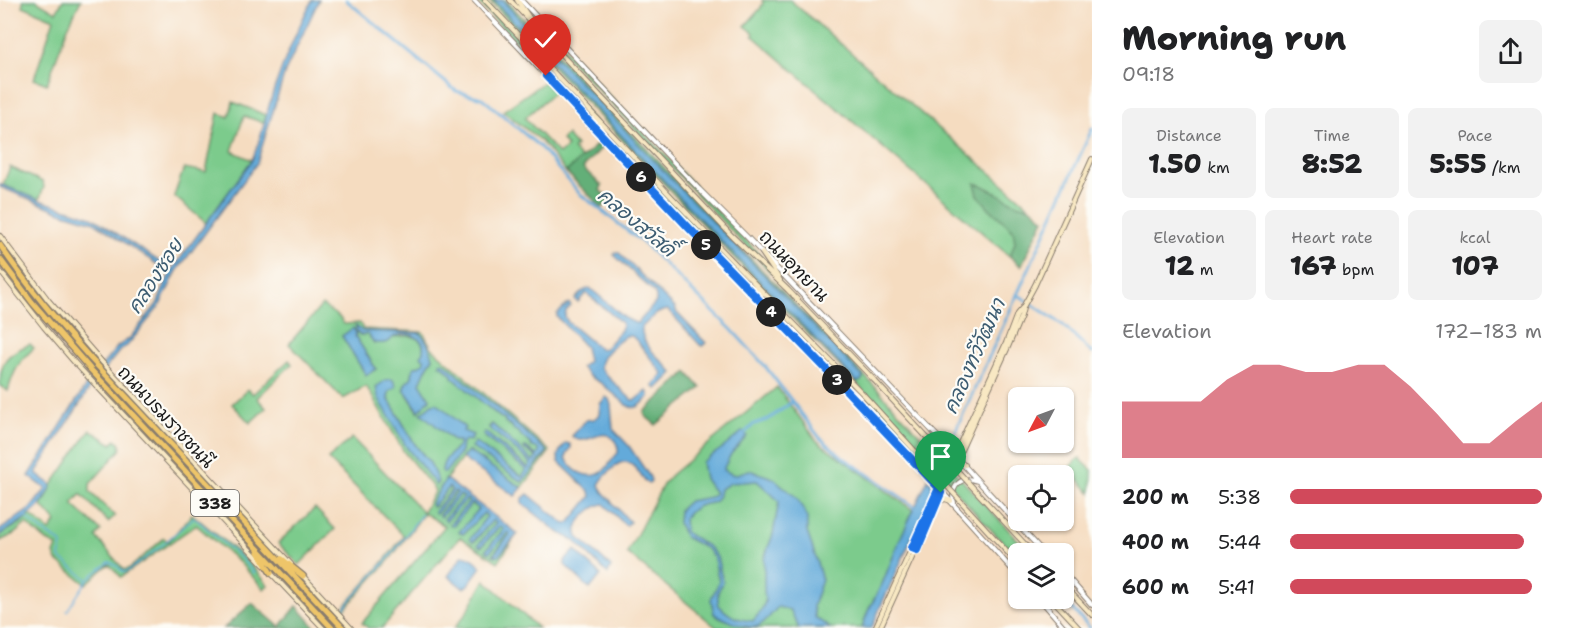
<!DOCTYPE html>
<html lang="en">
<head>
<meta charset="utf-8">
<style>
	:root { --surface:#fff; --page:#f2f2f2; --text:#202124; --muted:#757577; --accent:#d1495b }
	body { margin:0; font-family:"Shantell Sans","Playpen Sans Thai",sans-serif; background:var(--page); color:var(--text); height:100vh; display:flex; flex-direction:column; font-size:22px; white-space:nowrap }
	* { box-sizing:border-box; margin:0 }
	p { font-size:20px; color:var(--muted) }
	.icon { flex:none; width:33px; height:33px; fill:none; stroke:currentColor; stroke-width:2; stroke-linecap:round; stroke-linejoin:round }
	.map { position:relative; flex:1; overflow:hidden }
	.sheet { display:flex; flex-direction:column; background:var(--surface); width:480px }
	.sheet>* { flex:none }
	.needle { width:39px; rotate:229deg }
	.fabs { position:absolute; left:1008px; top:387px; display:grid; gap:12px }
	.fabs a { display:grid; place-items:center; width:66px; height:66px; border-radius:9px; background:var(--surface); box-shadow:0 2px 4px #0004; font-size:30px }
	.pin { position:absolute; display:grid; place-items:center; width:51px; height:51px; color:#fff; margin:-62px -26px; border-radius:50% 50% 50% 0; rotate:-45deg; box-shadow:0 0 6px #0007 }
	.pin .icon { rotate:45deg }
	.km { position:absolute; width:30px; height:30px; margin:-15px; border-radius:50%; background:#222; color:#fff; font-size:16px; line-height:30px; text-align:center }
	.round { display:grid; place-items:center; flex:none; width:63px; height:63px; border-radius:9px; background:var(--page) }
	.headline { display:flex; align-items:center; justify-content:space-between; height:102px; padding:0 30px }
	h1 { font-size:33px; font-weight:800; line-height:45px }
	.metrics { display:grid; grid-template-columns:repeat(3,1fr); gap:9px; height:102px; padding:6px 30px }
	.metrics div { display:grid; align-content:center; border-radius:9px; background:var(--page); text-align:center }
	.metrics b { font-size:26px; font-weight:800 }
	.metrics small { font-size:16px; font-weight:400 }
	.metrics p { font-size:16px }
	.chart { height:168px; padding:12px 30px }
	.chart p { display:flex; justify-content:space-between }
	.chart svg { width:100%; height:108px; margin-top:6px; fill:var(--accent); opacity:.7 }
	ul { padding:0 30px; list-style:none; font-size:20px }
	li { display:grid; grid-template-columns:96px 72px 1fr; align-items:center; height:45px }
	li i { height:15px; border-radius:8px; background:var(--accent) }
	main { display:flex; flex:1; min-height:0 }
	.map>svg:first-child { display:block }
	.green { fill:#7bcb8c; stroke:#4c7454; stroke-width:1.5; fill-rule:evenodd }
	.forest { fill:#64af78; stroke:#40664a; stroke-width:1.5 }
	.water { fill:#64aada; stroke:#40637b; stroke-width:1.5; fill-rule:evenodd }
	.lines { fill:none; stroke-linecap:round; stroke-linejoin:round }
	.stream { stroke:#64aada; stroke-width:1.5 }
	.canal { stroke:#64aada; stroke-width:3 }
	.tertiary-casing { stroke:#887c6e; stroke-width:6 }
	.secondary-casing { stroke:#887c6e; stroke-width:6 }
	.trunk-casing { stroke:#887c6e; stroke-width:8 }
	.tertiary { stroke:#fff; stroke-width:4 }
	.secondary { stroke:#f8e8c3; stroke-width:4 }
	.trunk { stroke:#eec569; stroke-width:5 }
	.secondary-bridge-casing { stroke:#887c6e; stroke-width:6; stroke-linecap:butt }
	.secondary-bridge { stroke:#f8e8c3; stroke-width:4 }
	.route-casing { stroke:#fff; stroke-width:12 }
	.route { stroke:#1a73e8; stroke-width:8 }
	.labels { text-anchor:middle; stroke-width:4.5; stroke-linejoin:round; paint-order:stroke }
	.shield { fill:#fdfcf7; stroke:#605f5e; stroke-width:1.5 }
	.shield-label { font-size:16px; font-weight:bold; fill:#1c1c1c }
	.street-label { font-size:18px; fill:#1c1c1c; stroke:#fdfcf7 }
	.water-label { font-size:20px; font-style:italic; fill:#3c5c71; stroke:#fdfcf7 }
</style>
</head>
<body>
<main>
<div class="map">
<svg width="1092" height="628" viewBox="0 0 1092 628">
	<rect width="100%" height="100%" fill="#fdfcf7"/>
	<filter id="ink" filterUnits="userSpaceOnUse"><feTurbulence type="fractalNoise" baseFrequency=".0167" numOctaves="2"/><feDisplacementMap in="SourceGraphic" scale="12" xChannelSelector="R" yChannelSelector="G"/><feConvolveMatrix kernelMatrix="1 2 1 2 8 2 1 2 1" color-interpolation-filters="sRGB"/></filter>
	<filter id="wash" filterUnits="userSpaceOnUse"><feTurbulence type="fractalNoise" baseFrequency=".008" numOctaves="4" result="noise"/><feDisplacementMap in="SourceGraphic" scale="24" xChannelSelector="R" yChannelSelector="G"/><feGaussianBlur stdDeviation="1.35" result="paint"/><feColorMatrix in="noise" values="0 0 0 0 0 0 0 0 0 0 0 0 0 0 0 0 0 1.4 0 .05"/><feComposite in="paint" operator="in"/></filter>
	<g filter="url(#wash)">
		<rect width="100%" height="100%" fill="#f5dcc0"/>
		<path class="green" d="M23,0H36L56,12L63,0H81L67,29L47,84L34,79L54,19L23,6Z
			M476,0H483L556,78L594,121L603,133Z
			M489,0H493L722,242L855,379L858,382L863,378L677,185L502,0H506L733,240L866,377L1030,553L1018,554V559L858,385L757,282Z
			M762,0H790L1044,219L1021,266L753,36L754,33L745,26L760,9L763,3Z
			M525,8H526L760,255L772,272L771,273L570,60Z
			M544,82L554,92L525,118L559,154L567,147L562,140L567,135L576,146L573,149L581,159L566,172L541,141L503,111Z
			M233,102L266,115L264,123L244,116L232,151L252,160L206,223L174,196L184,168L206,172L218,113L229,117Z
			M606,131L749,281L751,284L742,278L695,232L617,148L605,132Z
			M10,167L43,182L44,187L39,200L3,185Z
			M322,305L340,318L344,324L360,323L363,329L423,332L432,348L550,451L522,488L468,451L446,479L431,504L433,507L449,487L452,489L434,512L455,491L458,493L439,515L460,495L464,497L445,519L466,499L470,501L450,524L453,526L471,503L479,509L463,534L483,513L488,516L474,542L493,520L497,523L481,547L500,526L504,529L489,552L507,532L510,534L493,555L497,556L516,536L498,562L460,537L382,628H368L362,623L445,526L424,513L391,558L342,612V609L380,566L404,536L328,459L352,438L423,512L435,490L404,452L366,386L343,399L289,344ZM356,327L362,331L420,333L433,358L427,367L420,383L423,390L418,411L404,389L405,384L412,377V371L424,364C426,350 424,335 407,336C402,336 397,336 392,338C385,340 382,344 374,343L368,334L360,335ZM356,333L355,336L376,369L366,375L342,336ZM442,365L546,450L547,452L522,482L475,442L522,477L526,470L483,435L485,432L529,468L532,464L489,427L492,424L533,462L537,458L524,448L526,447L536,455L539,454V449L532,446C528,438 514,427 505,422V419L500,417L452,377V375ZM377,387L389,392L388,398L416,446L430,463L407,448ZM422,413L463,431L465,440L447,458L459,445V440L454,441Z
			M30,344L34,348C18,363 14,370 8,391L0,386C0,360 7,354 30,344Z
			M289,360L292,364L257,398L266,408L250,423L232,404L248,389L253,394Z
			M102,373L340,628H334L99,377Z
			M777,387L817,441L913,510L883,582L868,611L862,628H717L627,553L664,483L671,475Z
			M90,430L112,444L116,439L120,443L121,449L90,484V492L115,516L108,522L81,494L72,504L101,531L96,537L124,570L130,568L164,538L168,542L192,514L248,561L268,585L264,589L239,562L196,525L121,577L109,564L86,584L57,561L54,554L57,546L47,541L26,524L14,534L0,541V535L24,521L30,515L50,531L56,522L41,505L46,499L52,485Z
			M1079,458L1092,470L1091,493L1068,469Z
			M315,508L335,529L299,565L278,543Z
			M485,580L538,628H454L465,615Z"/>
		<path class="forest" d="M600,142L604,145L583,168L602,186L600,190L610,199L602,208L566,172Z
			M975,183L986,187L1016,204L1030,207L1044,219L1021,266L1010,256L1015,242L1013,230L989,208L978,195Z
			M687,372L701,388L656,425L645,416L644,412Z
			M252,603L280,627L297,606L316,628H224Z"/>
		<path class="water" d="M312,0H319L285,72L257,163L177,271L159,307L127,346L121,349L91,386L37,471V474L52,485C44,509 21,522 0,535V530L30,509L46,489L29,476L89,381L118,346L129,339L157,304L170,273L94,222L61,212L0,187V184L42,201L92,217L172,270L252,160C263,135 267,107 277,81C287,53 299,26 312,0Z
			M493,0H502L677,185L863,377L861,381L857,382L722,242Z
			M616,252H618L675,308L677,313L706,343L702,346L700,345L668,310C657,310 650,320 642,327C640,346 662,359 673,373L657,389L653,386L663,374L637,341L632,336H626C616,344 601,353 600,367L607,376L632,400H636L647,391L649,394V397C643,403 637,411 628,406L601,383L590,377L581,367L588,361L585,347L557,317V314L569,303L571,306L566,311L565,317L568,322L600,349L605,348L621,330L622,327V323L586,293L578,302L576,301L575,299L583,291L590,288L625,318L635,323H638L656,302V297L654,292L614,255Z
			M356,326L362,331L420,333C427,340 431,349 433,358L427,367L420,383L430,399L419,411L404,389L405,384L412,377L413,368L424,363V359L421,356C430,338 410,332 396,336C390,338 394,339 388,342C384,344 378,343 374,343L368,334L360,335L356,330Z
			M353,328L356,333L355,336L376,369L366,375L342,336Z
			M443,362L546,450L547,452L522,482L471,447L475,442L522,477L526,470L483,435L485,432L528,468L531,463L489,428L492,424L533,461L537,457L524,449L525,447L536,455L539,454V449L532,447C529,439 522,440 519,432L514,430L512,426L505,422V419L500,417L452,377V375L442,365H440V363Z
			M392,379L395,383L396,387L389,392L388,398L416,446L430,463L438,482L436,485L407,448L378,397L376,387L386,380Z
			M606,397L609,399L611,405L613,429L629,446L650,477L651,481L649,483L646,482C636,469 628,452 612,469C607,474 602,478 599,485L603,492L630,522L627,525H625L604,504C594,505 580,518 577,527C576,532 577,533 578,537L611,567L608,574L575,541L558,532L522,503V499L528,494L565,524L569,523L591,496L590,492L559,462C556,454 561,449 566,443L570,444L571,448L568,452L566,457C570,471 589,481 602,472C609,467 612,458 618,453C619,443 611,432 600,435C590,437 581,445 572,436L586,420L594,419L599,415L600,404Z
			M437,403L465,428L463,431L473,435L470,441L466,440L462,443L461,452L445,473L442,471C442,460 452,453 459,445V441H454L421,413L432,404Z
			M743,431L747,436L731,454L723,470L734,475L749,470L773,478L797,498L807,516V532L813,549L822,580L813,606L815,617L830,628H799L790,610L778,607C772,613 765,624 756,627C742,628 726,620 714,614L711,599L719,582L714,558L707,549L685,537L678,523L679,510L689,501L711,497L715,493L705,479L702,462L724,447ZM757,481L779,501L773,534L764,559V589L765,602L761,611L753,621C738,620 728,616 718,604V592L723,582L717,557L709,547L685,532L684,519C687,515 691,510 695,508C707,500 718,509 720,489L731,483Z
			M468,451L522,488L515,496L462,458Z
			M446,479L518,534L498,556L493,555L510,534L508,532L489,553L486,550L504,529L500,526L481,547L478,545L496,523L493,520L473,542L470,539L487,516L484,513L463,534L459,532L479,509L472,503L453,526L450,524L469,502L467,499L446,521L444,519L464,497L460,495L441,517L439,515L457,493L455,491L436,514L434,512L452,490L449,487L433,507L431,504Z
			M928,479C935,488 935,495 928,503L880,608L872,628H862L868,611L883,582L900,539Z
			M575,550L601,575L590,589L565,565V561Z
			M463,555C470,556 478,561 481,567L467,586L463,588L448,576Z"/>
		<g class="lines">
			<path class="stream" d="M25,517L44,532L59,541L62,544L60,558L87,579
				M342,610L392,554L422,514
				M67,611L88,579L109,562C116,563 118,569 124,572L128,571L161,546L194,517L242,559L254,573"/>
			<path class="canal" d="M346,0L456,91L482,98L540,147L579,193L642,242L731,329L765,366L820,438L844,458L915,507
				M1017,294L1063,325L1092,353
				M745,433L754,424L769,419L792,402
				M932,483L1092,129
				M1062,598L1090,628"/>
		</g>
	</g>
	<g filter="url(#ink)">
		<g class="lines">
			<g class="tertiary-casing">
				<path id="tertiary" d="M474,0L732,272
					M521,0L699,189L747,237L937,436L1045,554
					M737,278L853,397
					M858,402L916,463L1018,576
					M913,458C929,462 938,452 937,436
					M954,503C950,486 961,475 978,481
					M1064,573L1092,605
					M1039,598L1065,628"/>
			</g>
			<g class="secondary-casing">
				<path id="secondary" d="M485,0L720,248L863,394
					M510,0L732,236L788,290L874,380
					M517,0L532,22
					M594,118L615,149
					M0,236L49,301L102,362L291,564
					M762,253L780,280
					M0,271L44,327L75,363L264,565
					M731,272L762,294
					M835,368L860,404
					M954,464H961L965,465
					M938,502L945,499L951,501
					M271,573L323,628
					M303,576L351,628
					M1064,585L1092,615
					M1051,598L1079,628
					M875,628L1006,343L1017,314L1023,307L1035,285L1092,159
					M880,628L1008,347L1021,316L1023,308"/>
			</g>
			<g class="trunk-casing">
				<path id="trunk" d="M0,245C27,286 59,323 91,359L343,628
					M0,259L32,302L91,370L332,628
					M258,552L271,573
					M282,559L303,576"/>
			</g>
			<use href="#tertiary" class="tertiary"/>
			<use href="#secondary" class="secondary"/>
			<use href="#trunk" class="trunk"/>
			<g class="secondary-bridge-casing">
				<path id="secondary-bridge" d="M874,380L1034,554
					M863,394L1018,564"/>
			</g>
			<use href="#secondary-bridge" class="secondary-bridge"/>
		</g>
	</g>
	<g class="lines" filter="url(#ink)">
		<g class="route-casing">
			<path id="route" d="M546,76L690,229L829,372L939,488L912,548L917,550L941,493"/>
		</g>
		<use href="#route" class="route"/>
	</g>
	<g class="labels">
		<rect class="shield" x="191" y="490" width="48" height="26" rx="4.5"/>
		<g class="shield-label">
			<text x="215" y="509">338</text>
		</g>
		<g class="street-label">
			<text transform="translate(794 266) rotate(46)" y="6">ถนนอุทยาน</text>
			<text transform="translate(166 417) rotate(47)" y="6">ถนนบรมราชชนนี</text>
		</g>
		<g class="water-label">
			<text transform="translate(637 222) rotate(40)" y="7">คลองสวัสดิ์</text>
			<text transform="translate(155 276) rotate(-57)" y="7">คลองซอย</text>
			<text transform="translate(974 356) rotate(-66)" y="7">คลองทวีวัฒนา</text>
		</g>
	</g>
</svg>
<div class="fabs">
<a><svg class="needle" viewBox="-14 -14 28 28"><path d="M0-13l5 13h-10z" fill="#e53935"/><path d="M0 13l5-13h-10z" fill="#757577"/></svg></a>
<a><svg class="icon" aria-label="locate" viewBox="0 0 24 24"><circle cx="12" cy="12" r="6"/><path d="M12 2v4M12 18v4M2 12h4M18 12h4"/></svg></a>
<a><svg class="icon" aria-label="layers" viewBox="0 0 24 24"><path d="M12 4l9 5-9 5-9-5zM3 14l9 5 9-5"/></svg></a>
</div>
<div class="pin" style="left:941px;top:493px;background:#1e9e55"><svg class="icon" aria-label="arrive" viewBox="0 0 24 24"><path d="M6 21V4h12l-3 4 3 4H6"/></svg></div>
<div class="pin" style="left:546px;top:76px;background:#d93025"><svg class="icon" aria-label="check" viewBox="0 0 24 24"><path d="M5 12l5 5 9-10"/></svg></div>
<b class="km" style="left:837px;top:380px">3</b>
<b class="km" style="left:771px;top:312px">4</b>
<b class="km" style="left:706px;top:245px">5</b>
<b class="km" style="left:641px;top:177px">6</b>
</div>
<section class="sheet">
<div class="headline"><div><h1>Morning run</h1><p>09:18</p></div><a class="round"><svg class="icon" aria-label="share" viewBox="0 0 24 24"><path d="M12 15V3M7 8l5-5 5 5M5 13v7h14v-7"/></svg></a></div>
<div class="metrics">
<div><p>Distance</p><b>1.50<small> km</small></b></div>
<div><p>Time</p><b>8:52</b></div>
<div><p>Pace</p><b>5:55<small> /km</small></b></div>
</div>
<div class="metrics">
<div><p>Elevation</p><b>12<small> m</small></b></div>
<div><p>Heart rate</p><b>167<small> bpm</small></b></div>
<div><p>kcal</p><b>107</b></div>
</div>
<div class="chart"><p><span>Elevation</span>172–183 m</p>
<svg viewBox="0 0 160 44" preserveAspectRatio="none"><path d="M0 44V21L10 21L20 21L30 21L40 12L50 6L60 6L70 9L80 9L90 6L100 6L110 15L120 26L130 38L140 38L150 29L160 21V44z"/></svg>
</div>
<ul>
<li><b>200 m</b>5:38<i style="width:100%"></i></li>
<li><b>400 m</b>5:44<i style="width:93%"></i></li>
<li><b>600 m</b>5:41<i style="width:96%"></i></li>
</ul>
</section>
</main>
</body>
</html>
